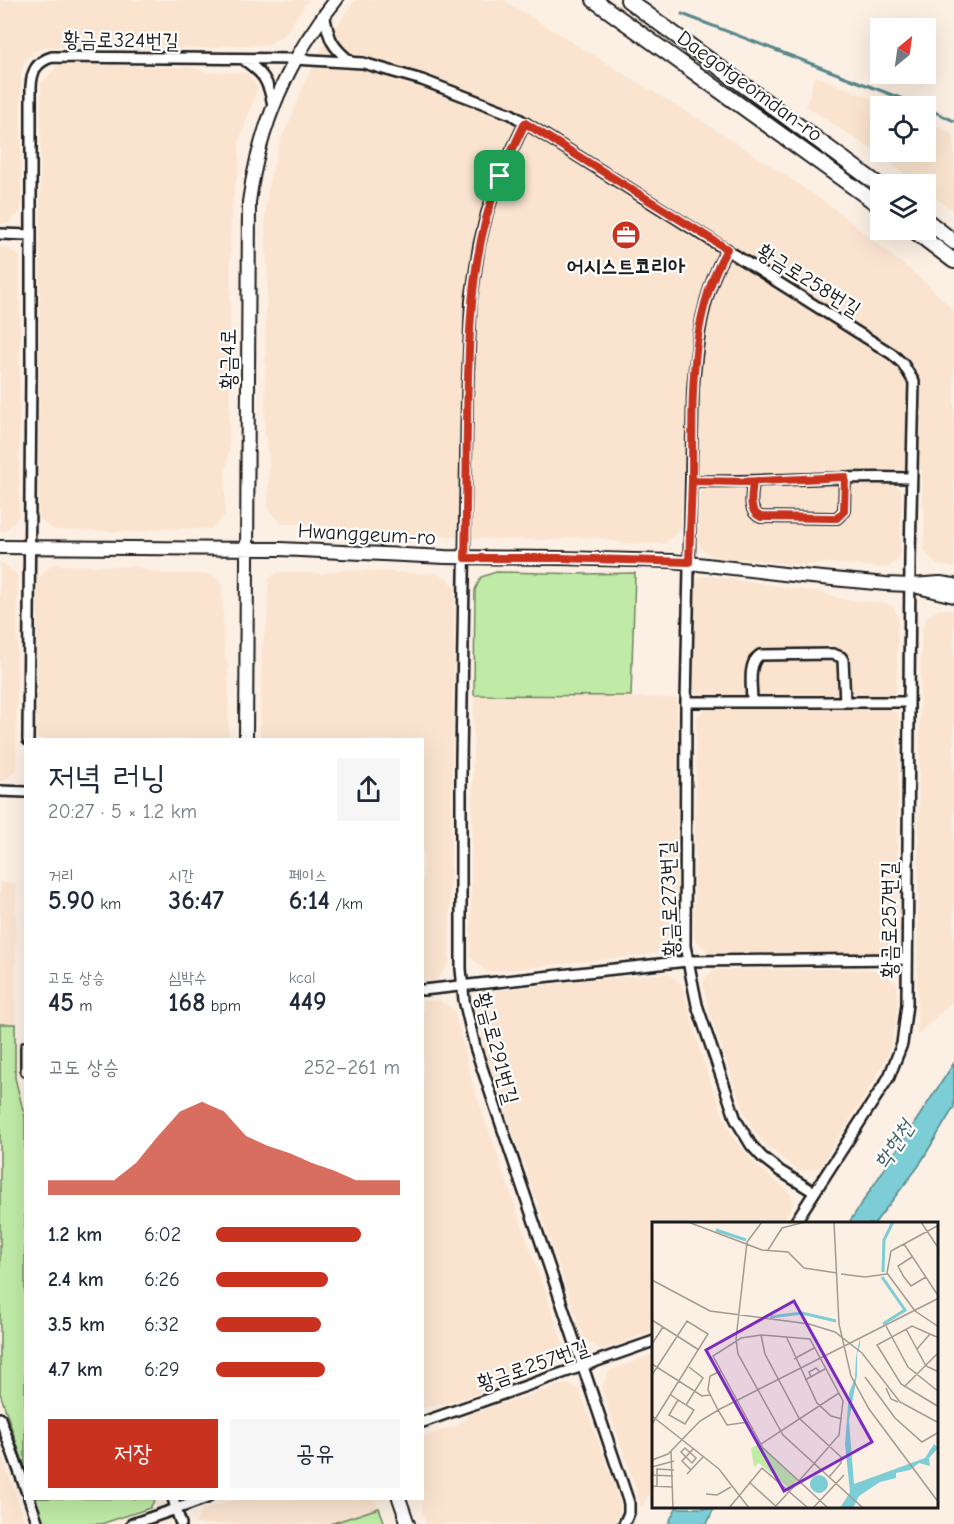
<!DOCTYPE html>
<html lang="ko">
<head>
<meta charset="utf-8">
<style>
	:root { --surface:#fff; --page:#f6f6f7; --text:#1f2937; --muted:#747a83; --accent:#c8321e }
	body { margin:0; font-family:"Comic Neue","Poor Story",sans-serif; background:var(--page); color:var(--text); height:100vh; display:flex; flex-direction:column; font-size:22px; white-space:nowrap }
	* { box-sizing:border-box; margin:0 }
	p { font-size:20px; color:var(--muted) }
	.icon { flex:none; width:33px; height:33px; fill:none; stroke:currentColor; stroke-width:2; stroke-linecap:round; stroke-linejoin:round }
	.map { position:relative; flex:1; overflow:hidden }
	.details { position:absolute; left:24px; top:738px; width:400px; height:762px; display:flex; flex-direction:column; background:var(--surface); border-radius:0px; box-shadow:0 6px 24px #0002 }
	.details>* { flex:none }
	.needle { width:39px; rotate:29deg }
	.controls { position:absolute; left:870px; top:18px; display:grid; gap:12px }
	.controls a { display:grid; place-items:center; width:66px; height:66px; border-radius:0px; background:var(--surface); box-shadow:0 6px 24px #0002; font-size:30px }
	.pin { position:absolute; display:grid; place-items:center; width:51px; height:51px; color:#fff; margin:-26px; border-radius:12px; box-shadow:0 3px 9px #0006 }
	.round { display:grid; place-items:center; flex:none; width:63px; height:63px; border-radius:0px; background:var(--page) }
	.headline { display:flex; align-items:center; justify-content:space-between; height:102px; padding:0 24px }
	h1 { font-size:33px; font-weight:600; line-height:45px }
	.figures { display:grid; grid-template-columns:repeat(3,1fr); gap:9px; height:102px; padding:6px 24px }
	.figures div { display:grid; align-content:center }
	.figures b { font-size:26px; font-weight:600 }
	.figures small { font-size:16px; font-weight:400 }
	.figures p { font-size:16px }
	.chart { height:168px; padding:12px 24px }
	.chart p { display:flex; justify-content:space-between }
	.chart svg { width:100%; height:108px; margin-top:6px; fill:var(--accent); opacity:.7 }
	.button { display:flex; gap:12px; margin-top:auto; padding:12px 24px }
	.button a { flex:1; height:69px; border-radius:0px; background:var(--accent); color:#fff; font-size:24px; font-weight:600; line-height:69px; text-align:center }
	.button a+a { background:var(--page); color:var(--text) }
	ul { padding:0 24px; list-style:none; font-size:20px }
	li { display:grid; grid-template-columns:96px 72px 1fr; align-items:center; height:45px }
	li i { height:15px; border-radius:8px; background:var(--accent) }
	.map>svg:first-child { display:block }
	.built { fill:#fae4d0 }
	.green { fill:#c0eba7; stroke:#6e8462; stroke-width:1.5 }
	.water { fill:#7ccdd5; stroke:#56868b; stroke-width:1.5 }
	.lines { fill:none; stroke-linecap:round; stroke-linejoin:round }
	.stream { stroke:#56868b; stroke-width:3 }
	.minor-casing { stroke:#1c1c1c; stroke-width:14 }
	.tertiary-casing { stroke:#1c1c1c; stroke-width:16 }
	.secondary-casing { stroke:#1c1c1c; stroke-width:18 }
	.minor { stroke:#fff; stroke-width:9 }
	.tertiary { stroke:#fff; stroke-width:12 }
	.secondary { stroke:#fff; stroke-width:14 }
	.route-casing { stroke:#fff; stroke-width:12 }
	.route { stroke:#c8321e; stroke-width:8 }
	.labels { text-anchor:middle; stroke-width:4.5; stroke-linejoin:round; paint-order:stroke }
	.street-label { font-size:21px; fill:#1c1c1c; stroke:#fff }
	.poi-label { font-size:21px; font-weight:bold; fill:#1c1c1c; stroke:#fff }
	.water-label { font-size:22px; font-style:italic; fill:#426366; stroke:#fff }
	.inset-river { fill:none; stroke:#7ccdd5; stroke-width:3 }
	.inset-road { fill:none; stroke:#a29b93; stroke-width:1.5 }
	.view { fill:#7b2cbf; fill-opacity:0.15; stroke:#7b2cbf; stroke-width:3 }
	.inset-edge { fill:none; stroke:#1c1c1c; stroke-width:3 }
</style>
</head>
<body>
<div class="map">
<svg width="954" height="1524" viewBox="0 0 954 1524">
	<rect width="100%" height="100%" fill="#fcefe3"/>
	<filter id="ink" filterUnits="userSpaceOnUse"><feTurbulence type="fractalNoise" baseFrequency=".0167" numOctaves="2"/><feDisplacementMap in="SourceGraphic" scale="12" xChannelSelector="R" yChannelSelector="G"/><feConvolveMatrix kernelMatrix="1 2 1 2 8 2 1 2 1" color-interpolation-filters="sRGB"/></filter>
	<g filter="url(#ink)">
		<path class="built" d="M0,0H310L306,3L284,35L267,45H228L209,48L46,47L33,52L24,62L21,74V211L7,224H0Z
			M355,0H503L703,122L773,167L836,210L928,285L954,311V568L937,565L924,551L925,515L922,497V470L892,469L732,475L683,473L681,529L664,544L623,543L599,538L575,537L552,540L491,539L341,531L318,524H282L268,508L269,459L265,435L266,306L268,285L265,218L269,182L281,139L290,121L304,84L323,46Z
			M59,65L189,67L209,72L247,73L258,87L239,142V165L231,210L229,453L225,472V515L211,529L160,528L140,532L53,530L38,517L41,83Z
			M815,76L890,106H880V152H926V121L954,135V211L926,191V184H917L885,158L806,106Z
			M0,247H7L20,257L19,516L5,531L0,530Z
			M859,481L894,483L901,491L900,554L897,560L887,568L830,563L805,565L720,557L710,555L700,547L698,540L699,501V495L704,487Z
			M0,564H4L18,576L16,770L4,781H0Z
			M51,565L134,567L164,574H207L217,578L222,586L224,647L228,667L229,739H37L38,578Z
			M341,570L437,574L449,579L455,589L449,964L436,980L423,981V740L260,739L262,646L267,624L269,579L276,573L281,572L321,574Z
			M710,576L823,593L845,600L885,603L894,607L898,618L896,690L889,697H879L698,695L692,687L694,589L697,579L701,577Z
			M940,609L954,610V1000L917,1035L920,687L922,630L927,617Z
			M474,695L677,698L676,937L663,953L487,972L470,957Z
			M708,706H885L897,713L899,718L896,937L880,953H710L694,939L696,718Z
			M0,883H16L15,1024H0Z
			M823,969L877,970L884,973L897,984V1016L890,1048L876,1078L820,1167L800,1172L769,1148L755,1132L744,1111L710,1014L703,984L705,978L714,970Z
			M668,973L682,985L707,1074L733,1138L758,1167L787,1190L791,1194L793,1201L791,1207L781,1224H654V1331L604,1349L598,1348L584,1339L487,1056L477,1007L483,996L488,992L594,979Z
			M438,1000L454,1010L472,1082L565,1349L555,1366L449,1403L423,1408V1001Z
			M654,1354V1484L642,1507L602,1389L603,1384L608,1373L611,1370Z
			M565,1384L572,1385L579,1390L583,1399L615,1488L621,1506L620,1511L614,1524H426L423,1512L422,1499L423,1437L456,1426L470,1414Z
			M0,1450L25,1524H0Z
			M236,1499H375L379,1508L330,1524H194L202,1510Z"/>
		<path class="green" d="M496,572L587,574L635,573L631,696L474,695L475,590L481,577Z
			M0,1024H15V1078L25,1118V1468L0,1393Z
			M36,1499V1498L155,1499L150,1508L101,1524H44Z
			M379,1508L385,1524H330Z"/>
		<path class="water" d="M954,1063V1107L918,1167L874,1224H848Z
			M676,1508H714L707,1524H668Z"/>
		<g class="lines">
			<path class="stream" d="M682,14L921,106
				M926,108L954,121"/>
			<g class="minor-casing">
				<path id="minor" d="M324,14C329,39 331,46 351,62
					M243,59C264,74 268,80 273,105
					M525,123L500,175L487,213L479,246L471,301L467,399L461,760V969L464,1000L475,1047L629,1503V1513L624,1524
					M0,234L30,235
					M727,249C702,293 697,340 693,389L686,702L685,946L697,1005L736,1120L751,1145L762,1157L780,1171L814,1192
					M692,481C765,483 838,475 911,478
					M753,482C752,495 747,511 761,517L831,518H837L844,511L845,477
					M752,701C752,688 747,663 760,655L833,654L841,657L843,660L845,702
					M686,702H909
					M28,740L31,372V86C32,71 36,62 52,57L294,59L363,63L422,80L511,114L892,354L903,364L914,382L910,556L907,1004L902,1044L889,1077L794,1224
					M0,791L26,792
					M423,990L687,961L907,959
					M26,1047V1071
					M0,1418L26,1490
					M423,1422L654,1341
					M29,1498L38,1524
					M173,1498L176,1509L207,1498
					M132,1524L176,1509L181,1524"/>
			</g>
			<g class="tertiary-casing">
				<path id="tertiary" d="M0,547L280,549L445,557L560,558L672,561L801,576L886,584L911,585L940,583L954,585
					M918,587L954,596
					M246,740L249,202C259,127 288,59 336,0
					M399,1498L408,1524"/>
			</g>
			<g class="secondary-casing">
				<path id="secondary" d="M594,0L880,206
					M628,0L880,186
					M926,220L954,242
					M913,230L954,261"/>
			</g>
			<use href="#minor" class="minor"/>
			<use href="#tertiary" class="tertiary"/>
			<use href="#secondary" class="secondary"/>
		</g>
	</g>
	<g class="lines" filter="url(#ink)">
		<g class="route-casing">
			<path id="route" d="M500,176C474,241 470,309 468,378C466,438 467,498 465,558H560L689,562L692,481L740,482L845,477L844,511L837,518H831L761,517C747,511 752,495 753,482L692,481C693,404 687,319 727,249L525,123L500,176"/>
		</g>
		<use href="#route" class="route"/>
	</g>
	<defs>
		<g id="office-disc" transform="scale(1.5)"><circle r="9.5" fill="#c8321e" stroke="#fff"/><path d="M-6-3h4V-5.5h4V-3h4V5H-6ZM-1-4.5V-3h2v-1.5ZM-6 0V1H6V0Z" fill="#fff"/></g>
	</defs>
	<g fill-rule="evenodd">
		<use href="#office-disc" x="626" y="235"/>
	</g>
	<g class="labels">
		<g class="street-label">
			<text transform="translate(121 40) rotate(1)" y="7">황금로324번길</text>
			<text transform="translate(750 86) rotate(36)" y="7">Daegotgeomdan-ro</text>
			<text transform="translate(809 280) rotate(32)" y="7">황금로258번길</text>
			<text transform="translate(228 359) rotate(-90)" y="7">황금4로</text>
			<text transform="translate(367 534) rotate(3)" y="7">Hwanggeum-ro</text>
			<text transform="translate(669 899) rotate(-92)" y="7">황금로273번길</text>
			<text transform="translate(889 920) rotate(-90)" y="7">황금로257번길</text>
			<text transform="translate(497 1048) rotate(75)" y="7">황금로291번길</text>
			<text transform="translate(533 1365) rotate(-19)" y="7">황금로257번길</text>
		</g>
		<g class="poi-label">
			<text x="626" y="273">어시스트코리아</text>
		</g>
		<g class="water-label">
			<text transform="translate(893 1144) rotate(-56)" y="8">학현천</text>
		</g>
	</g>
	<g transform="translate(652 1222)">
		<rect width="286" height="286" fill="#fcefe3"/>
		<path d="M108,222L145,258L138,267L107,241L102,245L99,226Z" fill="#c0eba7"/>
		<path d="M208,116V124L205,132V153L197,199L202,262L273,236L282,222L286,226L277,236L278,244L267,241L258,248L244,251V256L228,260L207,274L201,286H188L198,270L193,222L197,171L203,156L204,135ZM158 262a9 9 0 1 1 18 0a9 9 0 1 1-18 0Z" fill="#7ccdd5"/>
		<path class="inset-river" d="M64,8L94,18M231,50L232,18L241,0M230,55L253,88L231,102M118,95L150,91L184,99"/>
		<path class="inset-road" d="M36,0L110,28L136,30L152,46L185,51M110,0L95,20L84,117L86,132L131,213L211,286M182,0L187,102L199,154L217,187L287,281M269,0L287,27M287,3L239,29L235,51L263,89L287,105M252,22L287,75M116,28L130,6L153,0M260,35L246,44L252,55L259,64L274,55M189,52L213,55L235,52M0,58L58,89L157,102L183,110L210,131L248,180L287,201M0,98L47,128M234,104L256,145L287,170M254,107L274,144L287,150M109,113L158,117L191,179L187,213L147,259L111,226L61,134L89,116ZM109,113L113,132L147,196L189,235V241L177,255M134,114L165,181L179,194L190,197M287,116L260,104L225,123L249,162L287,185M0,122L11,105M265,127L278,112M142,137L162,126M0,142L50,174L58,173M69,149L58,154L56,168L66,188L75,203L97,200M0,153L35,99L56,112L0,202M159,155L157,150L164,146L168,150M213,155L243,196L270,220L287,210M153,158L173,147M252,165L287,130M234,166L239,177L246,180M19,173L26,178L42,188L33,202L17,193L26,178M34,183L51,156L37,145M0,194L67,247L97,286M109,222L187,171M33,226L44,236L40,241L29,230ZM19,229L21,286M0,238L16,232L48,199L68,187L287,76M0,243L1,253L21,254M0,245L22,239M39,248L30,239L42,226M35,252L52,234M97,260L126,286M0,264L21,265M5,264V247L22,248M54,272L65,273L79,265M77,286L110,246L156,286M122,286L147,259L176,286M161,286L192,253"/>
		<path class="view" d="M142,79L220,220L132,269L54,128Z"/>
		<rect width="286" height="286" class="inset-edge"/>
	</g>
</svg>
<div class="controls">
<a><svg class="needle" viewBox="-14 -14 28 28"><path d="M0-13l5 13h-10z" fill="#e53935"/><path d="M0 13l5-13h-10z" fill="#747a83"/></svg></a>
<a><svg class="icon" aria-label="locate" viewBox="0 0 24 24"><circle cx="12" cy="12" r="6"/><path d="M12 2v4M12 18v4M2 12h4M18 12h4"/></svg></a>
<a><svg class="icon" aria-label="layers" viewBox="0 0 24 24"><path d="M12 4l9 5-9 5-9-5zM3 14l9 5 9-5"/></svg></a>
</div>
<div class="pin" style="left:500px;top:176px;background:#1e9e55"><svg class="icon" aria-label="arrive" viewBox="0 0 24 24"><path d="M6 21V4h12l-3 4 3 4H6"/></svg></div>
<section class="details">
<div class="headline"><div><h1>저녁 러닝</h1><p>20:27 · 5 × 1.2 km</p></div><a class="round"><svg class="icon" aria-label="share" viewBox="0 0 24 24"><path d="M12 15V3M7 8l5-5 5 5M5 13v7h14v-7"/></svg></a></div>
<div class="figures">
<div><p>거리</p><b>5.90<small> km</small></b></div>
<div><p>시간</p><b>36:47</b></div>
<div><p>페이스</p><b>6:14<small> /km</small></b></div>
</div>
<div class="figures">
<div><p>고도 상승</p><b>45<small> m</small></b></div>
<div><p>심박수</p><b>168<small> bpm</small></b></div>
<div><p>kcal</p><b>449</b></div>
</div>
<div class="chart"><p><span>고도 상승</span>252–261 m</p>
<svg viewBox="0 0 160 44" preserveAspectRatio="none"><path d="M0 44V38L10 38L20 38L30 38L40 31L50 20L60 10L70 6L80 10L90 20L100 24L110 27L120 31L130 34L140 38L150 38L160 38V44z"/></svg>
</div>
<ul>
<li><b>1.2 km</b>6:02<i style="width:79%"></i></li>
<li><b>2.4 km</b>6:26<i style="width:61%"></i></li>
<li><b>3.5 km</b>6:32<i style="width:57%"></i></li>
<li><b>4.7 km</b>6:29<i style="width:59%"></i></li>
</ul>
<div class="button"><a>저장</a><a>공유</a></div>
</section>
</div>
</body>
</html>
